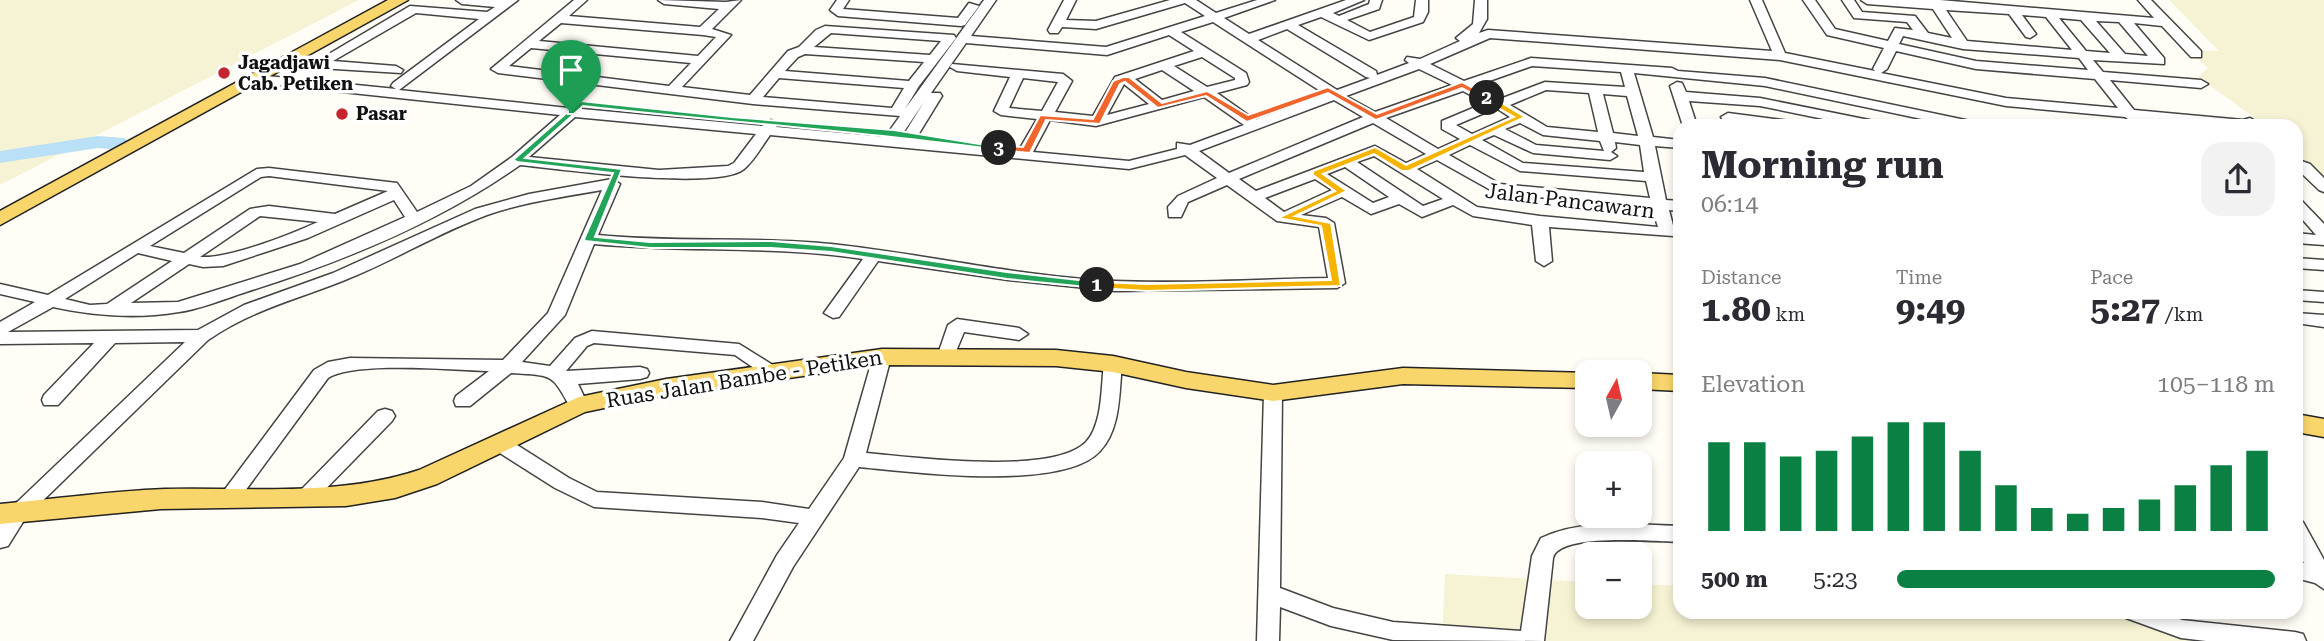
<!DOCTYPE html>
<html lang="en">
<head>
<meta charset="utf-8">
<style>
	:root { --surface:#fff; --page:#f2f2f3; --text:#2b2b33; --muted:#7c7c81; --accent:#0b8043 }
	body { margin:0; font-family:"Roboto Serif",serif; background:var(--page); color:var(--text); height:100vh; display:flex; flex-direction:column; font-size:26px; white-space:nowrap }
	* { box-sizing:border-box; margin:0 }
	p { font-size:23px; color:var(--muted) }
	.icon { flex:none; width:38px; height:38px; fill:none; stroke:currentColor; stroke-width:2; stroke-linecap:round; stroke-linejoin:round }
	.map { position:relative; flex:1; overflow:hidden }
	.details { position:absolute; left:1673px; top:119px; width:630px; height:500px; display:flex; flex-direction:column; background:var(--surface); border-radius:21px; box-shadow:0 4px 10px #0003 }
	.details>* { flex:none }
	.needle { width:46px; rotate:8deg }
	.fabs { position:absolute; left:1575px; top:360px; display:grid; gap:14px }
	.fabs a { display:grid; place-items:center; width:77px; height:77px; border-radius:14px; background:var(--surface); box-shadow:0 4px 10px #0003; font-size:35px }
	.pin { position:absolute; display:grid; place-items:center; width:60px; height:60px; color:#fff; margin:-72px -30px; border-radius:50% 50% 50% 0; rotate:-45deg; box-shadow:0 0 7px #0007 }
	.pin .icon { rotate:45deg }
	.km { position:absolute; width:35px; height:35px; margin:-18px; border-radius:50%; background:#222; color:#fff; font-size:19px; line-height:35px; text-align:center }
	.round { display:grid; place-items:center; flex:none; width:74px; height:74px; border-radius:21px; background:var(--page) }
	.overview { display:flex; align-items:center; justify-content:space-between; height:119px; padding:0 28px }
	h1 { font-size:38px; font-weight:700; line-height:52px }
	.metrics { display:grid; grid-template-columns:repeat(3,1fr); gap:10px; height:119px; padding:7px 28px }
	.metrics div { display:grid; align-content:center }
	.metrics b { font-size:35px; font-weight:700 }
	.metrics small { font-size:19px; font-weight:400 }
	.metrics p { font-size:19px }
	.chart { height:196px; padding:14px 28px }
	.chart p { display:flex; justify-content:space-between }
	.chart svg { width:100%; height:126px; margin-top:7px; stroke:var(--accent); stroke-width:6 }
	ul { padding:0 28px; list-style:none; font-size:23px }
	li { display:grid; grid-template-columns:112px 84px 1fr; align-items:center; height:52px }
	li i { height:18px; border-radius:9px; background:var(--accent) }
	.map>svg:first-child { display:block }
	.farmland { fill:#f6f3d4 }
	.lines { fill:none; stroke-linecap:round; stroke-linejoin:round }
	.river { fill:#b9e0f7; fill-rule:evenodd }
	.minor-casing { stroke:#444; stroke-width:3 }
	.major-casing { stroke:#222; stroke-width:3 }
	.minor { fill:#fff; fill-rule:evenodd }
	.major { fill:#f9d66b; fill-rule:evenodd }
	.split-1 { fill:#22a559; stroke:#fff; stroke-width:2 }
	.split-2 { fill:#f5b400; stroke:#fff; stroke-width:2 }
	.split-3 { fill:#f0652b; stroke:#fff; stroke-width:2 }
	.split-4 { fill:#22a559; stroke:#fff; stroke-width:2 }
	.poi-dot { fill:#c4262e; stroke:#fff; stroke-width:2.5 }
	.labels { text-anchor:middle; stroke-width:7; stroke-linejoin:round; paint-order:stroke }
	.far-poi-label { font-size:18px; font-weight:bold; fill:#111; stroke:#fff; text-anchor:start }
	.street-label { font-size:21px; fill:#111; stroke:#fff }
</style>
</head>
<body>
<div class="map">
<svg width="2324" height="641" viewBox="0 0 2324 641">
	<rect width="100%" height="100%" fill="#fffdf5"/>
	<path class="farmland" d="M0,0H359L0,185Z
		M2169,0H2324V178L2296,151V126H2266L2198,77L2208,68L2189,51H2219Z
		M1445,574L1587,582V607H1640V584L1680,586V612L2113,613L2255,641H1442Z"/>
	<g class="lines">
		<path class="river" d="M98,136L124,138L133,144L124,150L98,148L0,163V151Z"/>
		<g class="minor-casing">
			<path id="minor" d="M456,0H518L399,90L568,108L576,104L581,105L582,109L762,126L771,120L778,124L776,127L885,137L900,116L753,104L498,73L491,69L574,0H587L569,16L700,27L719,9L664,4L658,0L726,2L741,0L712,29L731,35L682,87L750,95L788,51L799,47L816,30L825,26L954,35L956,38L919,86L905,109L984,0H996L971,36L1106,47L1205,16L1185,3L1096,29L1062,27L1058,33H1050L1048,30L1064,0H1076L1066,20L1096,21L1170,0H1196L1216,13L1257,0H1275L1224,18L1249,34L1346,0H1364L1333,13L1339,16L1369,4L1370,0H1382L1379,9L1347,20L1370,32L1414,17L1416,0H1428V12L1423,22L1369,40L1321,17L1298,25L1376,71L1377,75L1409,63L1405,60L1407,57L1420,59L1460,41L1456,38L1473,24L1475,0H1487V19L1479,33L1488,30L1772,51L1750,0H1762L1785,53L1875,71L1873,69L1884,48L1827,35L1803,0H1815L1835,29L1888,41L1895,28L1913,30L1907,22L1854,18L1842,0H1854L1862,12L1915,16L1928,33L1952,38L1933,9L1867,4L1861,0H1940L2154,18L2138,0H2151L2201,51V57H2191L2162,26L2134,23L2164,58V64L2093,60L2103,72L2201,80L2208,84L2201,88L2110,80L2134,110L2243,120L2250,118L2257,122C2246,132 2161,121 2141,119L2134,123L2125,117L2006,106L1780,60L1490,38L1430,64L1464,81L1531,58L1672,68L1678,71L1765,78L1975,122L1982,126H1955L1765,86L1634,73L1653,137L1680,140V148L1655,146L1666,200L1680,201V211L1669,210L1675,233L1673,236L1549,227L1552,261L1544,266L1536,261L1532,225L1473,216L1453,205L1422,217L1399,204L1371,214L1342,197L1301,215L1326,218L1334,223L1345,283L1337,288L1115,291L1008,280L878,261L839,317L833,318L824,313L863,259C774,245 684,253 594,244L565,315L522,362L550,366L575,338L592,331L739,344L776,367L779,371L776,375H764L735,355L594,343L587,346L566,371L640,367L647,369L649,373L647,377L640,379L578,384L588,405L586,410H572C551,373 555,376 511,373L470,406H456L454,401L456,396L489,371C453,370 355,361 328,378L237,502L230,505L223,502L220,497L223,492L314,370L328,362L350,358L503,360L548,313L602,190C563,197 524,202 487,215C438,233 393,261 345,280C298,299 251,310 208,340L26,517L8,546L0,548V523L12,507L185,342L115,343L58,405H44L42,400L44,395L94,343L0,344V322L35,302L0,294V284L48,295L257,169L269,168L397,183L417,212L471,186L512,157L560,115L257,83L250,79L257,75L396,89L391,86L393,83L479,19L416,13L333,61L396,66L403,70L401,73L319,68L312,64L410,6L487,12L495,7L462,4ZM1946,10L2009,14L2026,37L2030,38L2036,34L2022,15L2046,17L2072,50L1967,41ZM2059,18L2081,20L2110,53L2086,51ZM2096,21L2119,22L2148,56L2125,54ZM1213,22L1325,94L1255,120L1217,93L1247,85L1249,82L1246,73L1181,32ZM561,23L703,35L716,37L698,56L539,41ZM1287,29L1366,77L1370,78L1337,90L1258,40ZM831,33L941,41L930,55L814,47ZM1169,35L1194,51L1115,77L1093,116L1055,112L1072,81L1063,74L952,64L950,67L957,71L1010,77L994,111L1001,115L1037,119L1019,150L915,140L942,96L940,93H931L966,43L1107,55ZM1903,36L1963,49L2079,58L2088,70L1976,61L1899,44ZM531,48L691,63L669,86L509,66ZM1896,51L1976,69L2095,79L2118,108L2006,98L1881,73L1887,69ZM805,54L924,62L909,81L785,71L798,57ZM1202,57L1235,78V80L1207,87L1174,66ZM1532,66L1621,72L1625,87L1545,82L1500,99L1475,86ZM1419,69L1452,85L1375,112L1346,96ZM1162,70L1194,91L1162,100L1135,79ZM779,78L904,88L892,108L763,97ZM1023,78L1058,82L1042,111L1009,108ZM1124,84L1149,104L1107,115ZM1546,90L1589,93L1598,132L1547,127L1510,105ZM1463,91L1485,103L1442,121V129L1460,139L1438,149L1386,118ZM1603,94L1627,96L1638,136L1613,133ZM1204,97L1244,125L1190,145L1177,143V149L1129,161L1033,152L1050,120L1096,126ZM1334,100L1363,117L1229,173L1199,151ZM924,102L901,139H899ZM1496,108L1510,117L1472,134L1456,125ZM575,117L756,134L734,163L728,166L659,170L529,157ZM1373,123L1426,154L1406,163L1375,146L1256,191L1239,179ZM1520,123L1543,135L1600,141L1604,151L1536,145L1505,129ZM770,135L1129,169L1185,155L1217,178L1178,196L1168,207L1169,217H1181L1188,202L1227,185L1277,221L1319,227L1328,278C1257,279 1186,284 1115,281C1020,277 926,254 831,244C754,236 676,243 598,235L620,184L612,179L529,194L475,209L333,273L244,305L198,330L8,332L53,307C94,316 137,319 179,312C201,309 224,299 246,292C342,262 438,223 520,165C559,169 717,191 744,169C754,161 762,146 770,135ZM1494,135L1533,153L1610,160L1617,156L1611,152L1616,148L1615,142L1640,145L1644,172L1523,163L1482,140ZM1470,145L1520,171L1646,181L1650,198L1500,184L1449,155ZM1374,156L1443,199L1423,206L1357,162ZM1437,160L1496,193L1652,208L1658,227L1540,216L1477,207L1417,169ZM1345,167L1389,197L1373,203L1327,174ZM269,176L388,191L335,214L269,206L250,209L184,253L150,246L261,177ZM1315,179L1332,190L1284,212L1265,198ZM394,200L405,217L300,264L178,302L131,303L189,264L203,267L223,266L308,238ZM260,216L318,222C291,234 230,259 200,257ZM138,253L172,261L107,304L90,305L65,299Z
				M837,0H849L843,9L958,18L969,3L979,6L965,25L961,26L838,16L830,10Z
				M1677,82L1682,83L1686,92L1760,98L1879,122L1886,126H1858L1760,106L1689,101L1697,126H1683L1670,86Z
				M1728,113L1798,122L1805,126H1765L1723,120L1721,117Z
				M2296,159L2310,164L2324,178V192L2319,190L2296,168Z
				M2296,198L2301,200L2324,224V245L2296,243V233L2316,235L2296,212Z
				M2296,258L2324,260V270L2296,268Z
				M2296,290L2324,292V302L2296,300Z
				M2296,313L2324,315V327L2296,323Z
				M957,319L1019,328L1028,334L1019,340L964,332L952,361H940L937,357L948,325Z
				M882,351L891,357L866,453C913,457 1053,476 1086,442C1103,424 1101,386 1104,364L1113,358L1122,364C1119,392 1121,429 1100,451C1063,492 912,472 859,467L793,567L753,641H730L777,555L799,523L762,518L594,507L555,488L492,448L489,443L492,438H506L569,478L597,492L762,502L809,509L844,458L873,357Z
				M1273,387L1280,389L1282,393L1280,588L1333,608L1393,622L1521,631L1532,556L1541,538C1584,518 1635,525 1680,526V542C1657,542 1559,532 1553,558L1544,641L1393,640L1331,626L1280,607L1279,641H1257L1264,393L1266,389Z
				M385,409L392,411L395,416L392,421L313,502L306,505L299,502L296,497L299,492L378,411Z
				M2296,520L2303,522L2324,560V589L2315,583L2296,578V562L2304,563L2296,548Z
				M2123,612H2161L2182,620L2295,632L2303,634L2306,641H2206L2181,638L2126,618Z"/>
		</g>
		<g class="major-casing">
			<path id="major" d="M388,0H408L0,225V211Z
				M882,349L1056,350L1113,356L1186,372L1273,385L1403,368L1590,373H1587V388L1403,384L1273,401L1186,388L1113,372L1056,366L882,365L666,395L585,412L437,484L395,498L346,506L161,509L0,524V504C55,499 110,491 165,489C249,487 338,497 419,470L579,397L666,379Z
				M1640,373L1680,375V391L1640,389Z
				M2296,414L2324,419V437L2296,432Z"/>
		</g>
		<use href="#minor" class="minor"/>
		<use href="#major" class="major"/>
	</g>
	<path class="split-1" d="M571,109L575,112L574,114L525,158L622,169L595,237L650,242L771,241L831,246L1007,272L1097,282L1102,285L1097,288L1007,279L831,252L771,248H650L585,241L584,239L613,173L517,162L513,160Z"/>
	<path class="split-2" d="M1484,96H1490L1525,117L1409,171H1402L1374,154L1323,174L1347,191L1295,216L1331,223L1341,286L1147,291L1097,288L1091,285L1097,282L1147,284L1331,280L1321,226L1278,218L1335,191L1313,175V171L1375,147L1406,165L1514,117L1484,100Z"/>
	<path class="split-3" d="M1123,77H1129L1162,103L1207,91L1248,115L1328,87L1377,114L1462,82L1492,98L1484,100L1462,88L1376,120L1328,93L1247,122L1206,96L1158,108L1125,82L1120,84L1100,124L1046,120L1030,153L999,150L995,148L999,145L1023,147L1040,115L1093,119L1113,81Z"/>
	<path class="split-4" d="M581,101L732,117L894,130L1004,148L999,150C861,131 722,122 583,106L574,114H568V110Z"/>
	<g class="poi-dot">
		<circle cx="224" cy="73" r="7"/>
		<circle cx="342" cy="114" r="7"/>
	</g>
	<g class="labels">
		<g class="far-poi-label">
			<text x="238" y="69">Jagadjawi<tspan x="238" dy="21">Cab. Petiken</tspan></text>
			<text x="356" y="120">Pasar</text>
		</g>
		<g class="street-label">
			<text transform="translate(1570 201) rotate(7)" y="7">Jalan Pancawarn</text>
			<text transform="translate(744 379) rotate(-9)" y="7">Ruas Jalan Bambe - Petiken</text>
		</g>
	</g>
</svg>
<div class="fabs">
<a><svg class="needle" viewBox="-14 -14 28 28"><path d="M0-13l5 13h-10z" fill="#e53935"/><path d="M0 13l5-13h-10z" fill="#7c7c81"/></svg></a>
<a>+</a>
<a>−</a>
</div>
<div class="pin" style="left:571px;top:112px;background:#1e9e55"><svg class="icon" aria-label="arrive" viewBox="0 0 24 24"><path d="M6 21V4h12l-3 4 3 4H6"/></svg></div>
<b class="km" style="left:1097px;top:285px">1</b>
<b class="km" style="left:1487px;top:98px">2</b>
<b class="km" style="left:999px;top:148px">3</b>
<section class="details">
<div class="overview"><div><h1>Morning run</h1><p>06:14</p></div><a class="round"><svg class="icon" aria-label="share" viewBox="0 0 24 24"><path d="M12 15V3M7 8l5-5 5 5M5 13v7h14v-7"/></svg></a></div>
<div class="metrics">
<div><p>Distance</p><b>1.80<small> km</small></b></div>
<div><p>Time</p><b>9:49</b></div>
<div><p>Pace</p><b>5:27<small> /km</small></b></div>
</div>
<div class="chart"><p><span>Elevation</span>105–118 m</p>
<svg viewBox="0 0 160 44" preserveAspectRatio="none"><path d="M5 44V13M15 44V13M25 44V18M35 44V16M45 44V11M55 44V6M65 44V6M75 44V16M85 44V28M95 44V36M105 44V38M115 44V36M125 44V33M135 44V28M145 44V21M155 44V16"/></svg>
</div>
<ul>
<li><b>500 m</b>5:23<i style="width:100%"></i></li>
</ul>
</section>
</div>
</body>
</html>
